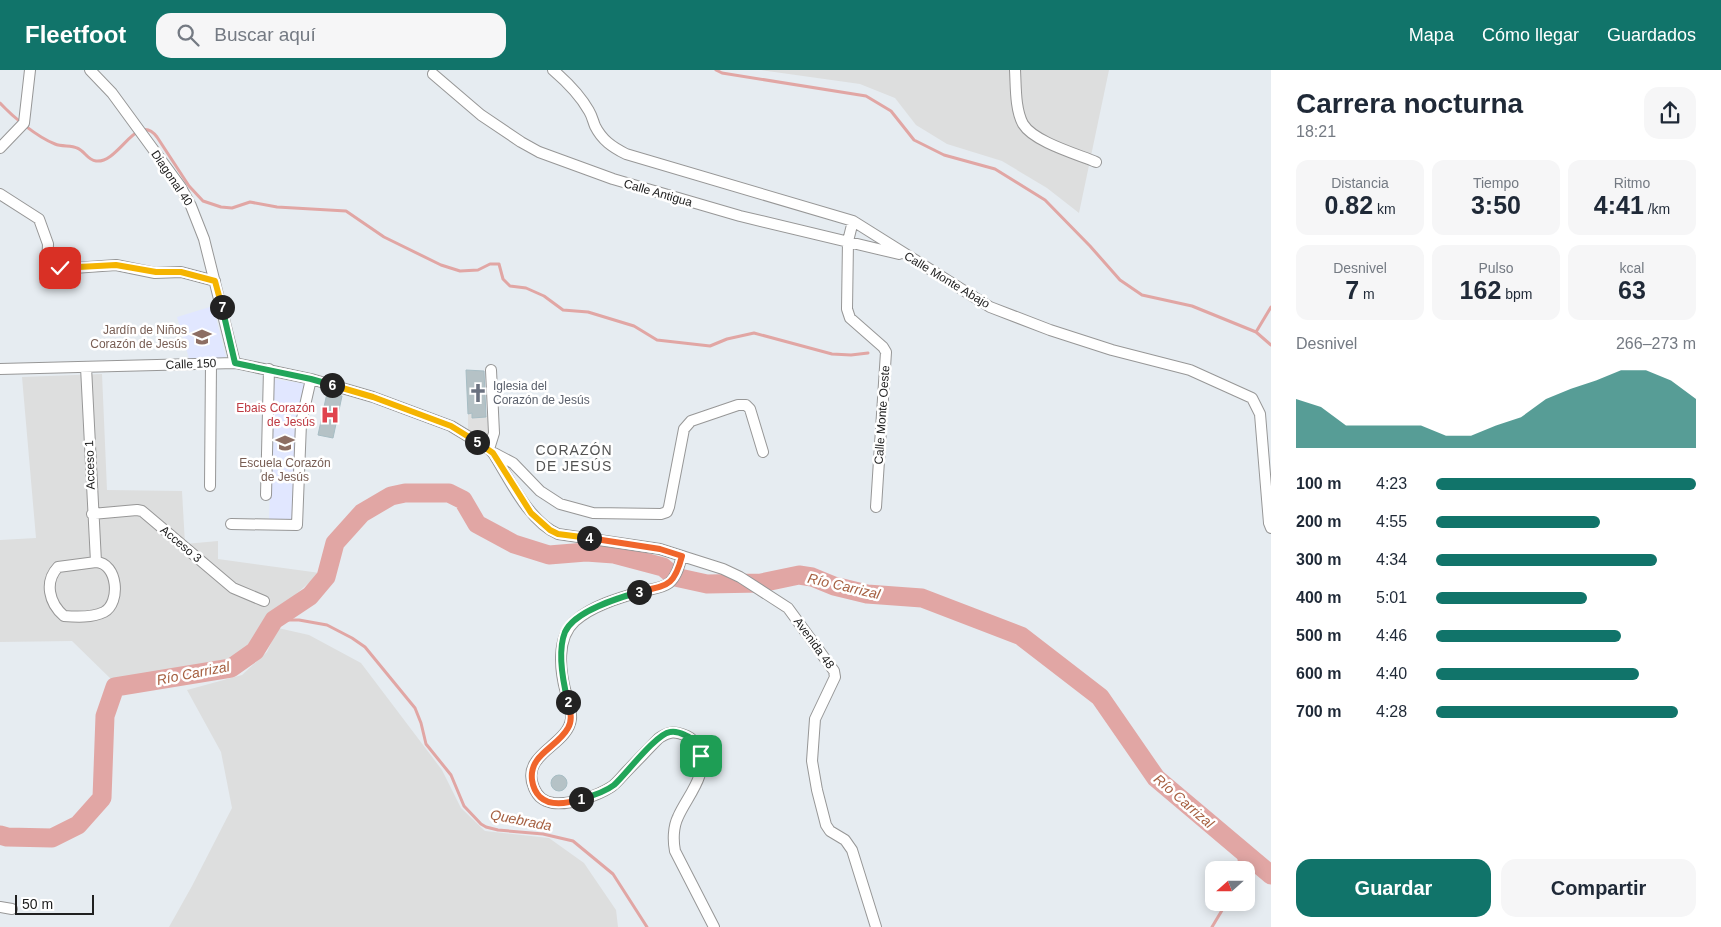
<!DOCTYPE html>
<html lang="es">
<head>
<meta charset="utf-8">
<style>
	:root { --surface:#fff; --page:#f6f6f7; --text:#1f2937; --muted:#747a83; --accent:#11746a }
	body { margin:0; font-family:Arial,sans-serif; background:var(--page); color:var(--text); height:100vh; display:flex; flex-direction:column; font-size:19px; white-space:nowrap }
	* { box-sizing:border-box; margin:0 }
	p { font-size:16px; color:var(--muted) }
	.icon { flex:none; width:28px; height:28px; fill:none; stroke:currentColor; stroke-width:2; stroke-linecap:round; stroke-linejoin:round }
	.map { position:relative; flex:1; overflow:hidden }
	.side { display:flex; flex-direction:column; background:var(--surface); width:450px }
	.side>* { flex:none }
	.needle { width:32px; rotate:249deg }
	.controls { position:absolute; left:1205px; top:791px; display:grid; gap:10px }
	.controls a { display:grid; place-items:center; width:50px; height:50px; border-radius:10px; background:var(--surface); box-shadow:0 2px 12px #0003; font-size:25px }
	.scale { position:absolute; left:15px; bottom:12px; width:79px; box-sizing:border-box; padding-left:5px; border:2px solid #202020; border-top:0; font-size:14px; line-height:18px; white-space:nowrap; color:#202020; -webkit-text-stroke:4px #fff; paint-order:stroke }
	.pin { position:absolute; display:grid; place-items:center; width:42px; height:42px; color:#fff; margin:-21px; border-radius:10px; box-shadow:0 2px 8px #0006 }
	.km { position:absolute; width:25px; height:25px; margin:-12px; border-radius:50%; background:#222; color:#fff; font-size:14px; line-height:25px; text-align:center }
	.round { display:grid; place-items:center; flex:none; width:52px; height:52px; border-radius:15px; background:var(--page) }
	.overview { display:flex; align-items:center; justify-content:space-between; height:85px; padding:0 25px }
	h1 { font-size:28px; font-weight:700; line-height:38px }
	.metrics { display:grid; grid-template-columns:repeat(3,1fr); gap:8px; height:85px; padding:5px 25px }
	.metrics div { display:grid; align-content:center; border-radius:12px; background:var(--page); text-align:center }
	.metrics b { font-size:25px; font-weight:700 }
	.metrics small { font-size:14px; font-weight:400 }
	.metrics p { font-size:14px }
	.chart { height:140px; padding:10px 25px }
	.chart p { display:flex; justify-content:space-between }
	.chart svg { width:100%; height:90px; margin-top:5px; fill:var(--accent); opacity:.7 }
	.action { display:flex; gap:10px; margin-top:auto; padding:10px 25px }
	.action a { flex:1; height:58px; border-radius:15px; background:var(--accent); color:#fff; font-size:20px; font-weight:700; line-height:58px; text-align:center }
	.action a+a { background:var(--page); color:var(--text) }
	ul { padding:0 25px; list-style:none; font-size:16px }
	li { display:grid; grid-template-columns:80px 60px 1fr; align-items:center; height:38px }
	li i { height:12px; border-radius:6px; background:var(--accent) }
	header { display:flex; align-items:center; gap:30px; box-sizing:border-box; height:70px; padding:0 25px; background:var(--accent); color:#fff }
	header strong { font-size:24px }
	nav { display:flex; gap:28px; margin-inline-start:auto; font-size:18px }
	.search { width:350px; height:45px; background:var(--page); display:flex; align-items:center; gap:12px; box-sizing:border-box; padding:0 18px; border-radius:15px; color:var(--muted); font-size:19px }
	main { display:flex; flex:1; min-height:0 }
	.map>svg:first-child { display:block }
	.residential { fill:#dddede }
	.education { fill:#e1e7ff }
	.parking { fill:#e0e0e0 }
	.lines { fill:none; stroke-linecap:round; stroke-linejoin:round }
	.stream { stroke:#e1a6a4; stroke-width:3 }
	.river { stroke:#e1a6a4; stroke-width:19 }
	.building { fill:#b5c2c6; stroke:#a7bdc4 }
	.minor-casing { stroke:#979797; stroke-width:12 }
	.minor { stroke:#fff; stroke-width:10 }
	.split-1-casing { stroke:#fff; stroke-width:10 }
	.split-2-casing { stroke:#fff; stroke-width:10 }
	.split-3-casing { stroke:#fff; stroke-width:10 }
	.split-4-casing { stroke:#fff; stroke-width:10 }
	.split-5-casing { stroke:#fff; stroke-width:10 }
	.split-6-casing { stroke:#fff; stroke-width:10 }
	.split-7-casing { stroke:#fff; stroke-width:10 }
	.split-8-casing { stroke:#fff; stroke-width:10 }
	.split-1 { stroke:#22a559; stroke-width:6 }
	.split-2 { stroke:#f0652b; stroke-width:6 }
	.split-3 { stroke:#22a559; stroke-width:6 }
	.split-4 { stroke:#f0652b; stroke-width:6 }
	.split-5 { stroke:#f5b400; stroke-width:6 }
	.split-6 { stroke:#f5b400; stroke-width:6 }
	.split-7 { stroke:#22a559; stroke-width:6 }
	.split-8 { stroke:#f5b400; stroke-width:6 }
	.labels { text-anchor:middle; stroke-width:5; stroke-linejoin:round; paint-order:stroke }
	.street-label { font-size:12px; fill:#202020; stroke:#fff }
	.education-label { font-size:12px; fill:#785e54; stroke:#fff; text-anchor:end }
	.worship-label { font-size:12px; fill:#5b616d; stroke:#fff; text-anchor:start }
	.health-label { font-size:12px; fill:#be3a42; stroke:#fff; text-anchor:end }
	.neighbourhood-label { font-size:14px; letter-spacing:1px; fill:#535353; stroke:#fff }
	.water-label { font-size:14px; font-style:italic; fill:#a66041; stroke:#fff }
</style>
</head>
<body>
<header>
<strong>Fleetfoot</strong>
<div class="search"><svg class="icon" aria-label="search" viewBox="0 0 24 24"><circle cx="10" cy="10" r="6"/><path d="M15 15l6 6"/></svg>Buscar aquí</div>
<nav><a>Mapa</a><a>Cómo llegar</a><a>Guardados</a></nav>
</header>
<main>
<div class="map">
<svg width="1271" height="857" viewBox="0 0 1271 857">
	<rect width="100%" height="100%" fill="#e6ecf1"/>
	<path class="residential" d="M761,0H1109L1079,143L1047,118L1002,91L947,74L916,55L895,28L860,14Z
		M102,304L107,420L182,421L185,474L218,471V489L320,503L271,546L251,576L227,592L113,611L72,571L0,572V470L36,468L22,307Z
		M278,558L309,565L361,593L442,700L461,738L485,761L549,768L584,793L616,840L618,857H169L192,816L232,738L221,682L187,620L242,605L267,582Z"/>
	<path class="education" d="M213,236L226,287L190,292L177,247Z
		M273,309L307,314L294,452L269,451Z"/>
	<path class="parking" d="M491,341V362L487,373L468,361V344L472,343L473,348L487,346V342Z"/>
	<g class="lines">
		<path class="stream" d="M716,0L722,3L866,26L891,41L914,70L944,85L995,99L1045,130L1090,176L1120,210L1142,225L1192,236L1256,262L1271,275
			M0,33C13,47 37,67 55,74C62,77 71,75 77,78C85,81 87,90 96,91C119,94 137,40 157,67L189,116L203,131L221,137L232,138L250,132L277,137L346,141L384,167L441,195L460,201L478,200L490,194H499L503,209L510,216L526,218L544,226L563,240L588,242L634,256L657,270L710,276L727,269L754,263L832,284L851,285L868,283
			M1256,262L1271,237
			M274,550H299L327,555L352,568L365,577L415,638L421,653L426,674L451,705L464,736L481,754L486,757L498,760L543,764L573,771L613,804L647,857
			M1238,777L1240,800
			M1212,857L1227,832"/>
		<path class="river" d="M0,765L7,767L52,768L78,755L102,728L105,646L115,617L231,598L255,581L274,550L310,526L326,507L335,473L362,443L391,426L405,423H449L463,430L477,454L514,474L549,485L586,482L614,484L663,497L675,507L707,514L761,513L799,505L812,507L834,516L867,524L922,528L1021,566L1100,627L1156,708L1271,805"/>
	</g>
	<path class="building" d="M466,300L484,301L486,347L472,348V343L468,344Z
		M327,323L342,326L333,368L318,365Z
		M551 713a8 8 0 1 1 16 0a8 8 0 1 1-16 0Z"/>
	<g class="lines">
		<g class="minor-casing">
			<path id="minor" d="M90,0L112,23L180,116L191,136L204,169L235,293
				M553,0C567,12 580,25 589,41C592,46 593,51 595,56C602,70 612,77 626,84L853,151L990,237L1050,260L1112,280L1190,300L1252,328L1260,344L1269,453L1271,458
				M1015,0C1016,17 1015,39 1023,54C1034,72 1077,84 1096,92
				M433,4L481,45L521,72L539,82L613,109L740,146L899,184
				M0,78L24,53L30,0
				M0,124L39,149L48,174L47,198L60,199L116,195L155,203L181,202L215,211
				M853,151L848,171L847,239L850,248L883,277L886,282L876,437
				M86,297L96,492
				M0,299L235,293L311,309L373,327L451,356L489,379L493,383C509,408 529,452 558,464L660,479L723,499L740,507L788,538L834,601L835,607L815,649L812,691L817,720L826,755L830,761L845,770L852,780L876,857
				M489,379L494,363L491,300
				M494,383L513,393L540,421L560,434L593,443L661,444L667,442L669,437L684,359L691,351L738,335H746L750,339L763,382
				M210,416L211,293
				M266,425L269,299
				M92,444L137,440L142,441L233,518L264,531
				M231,454L297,455L301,353L311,309
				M682,486C679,496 677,506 669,513C661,519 649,519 640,522C618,528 592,536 575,551C556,568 560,601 566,623C568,631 572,641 571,649C568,676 519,684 534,718C538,727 543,731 553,733C571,735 597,726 611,717C617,713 622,706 627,701C638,690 648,679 659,668C670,661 675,661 687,666C694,669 697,674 699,680C709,705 687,726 678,747C673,757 673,771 675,781L714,857
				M96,492C118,493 121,533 104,542C92,548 76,547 64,546C49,533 44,512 58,497Z
				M0,837L12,839"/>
		</g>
		<use href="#minor" class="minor"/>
	</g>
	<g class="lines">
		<g class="split-1-casing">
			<path id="split-1" d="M581,729C592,726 605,722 614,715C626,704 656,664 670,662C675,661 681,663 685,665C695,669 698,676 701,686"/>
		</g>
		<g class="split-2-casing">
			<path id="split-2" d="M568,632C570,640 573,650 568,658C557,678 529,684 532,710C533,717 536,723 540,727C551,737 569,733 581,729"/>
		</g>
		<g class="split-3-casing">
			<path id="split-3" d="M568,632C563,612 557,582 565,562C574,541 618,528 639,522"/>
		</g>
		<g class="split-4-casing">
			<path id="split-4" d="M589,468L660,479L682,486C674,517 667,515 639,522"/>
		</g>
		<g class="split-5-casing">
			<path id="split-5" d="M477,372L493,383L531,443L550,460L558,464L589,468"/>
		</g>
		<g class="split-6-casing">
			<path id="split-6" d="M332,315L373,327L451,356L477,372"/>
		</g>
		<g class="split-7-casing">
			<path id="split-7" d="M222,237L235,293L311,309L332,315"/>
		</g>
		<g class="split-8-casing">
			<path id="split-8" d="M60,198L116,195L156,202H181L215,211L222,237"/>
		</g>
		<use href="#split-1" class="split-1"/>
		<use href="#split-2" class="split-2"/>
		<use href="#split-3" class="split-3"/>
		<use href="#split-4" class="split-4"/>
		<use href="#split-5" class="split-5"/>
		<use href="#split-6" class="split-6"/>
		<use href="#split-7" class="split-7"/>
		<use href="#split-8" class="split-8"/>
	</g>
	<defs>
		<g id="school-bare" transform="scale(1.5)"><path d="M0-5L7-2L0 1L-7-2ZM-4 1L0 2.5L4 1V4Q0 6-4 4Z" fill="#8d6e63" stroke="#fff" stroke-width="2.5" paint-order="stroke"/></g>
		<g id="church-bare" transform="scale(1.5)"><path d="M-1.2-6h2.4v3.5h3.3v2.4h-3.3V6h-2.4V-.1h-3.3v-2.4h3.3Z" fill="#6b7280" stroke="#fff" stroke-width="2.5" paint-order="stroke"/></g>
		<g id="hospital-bare" transform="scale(1.5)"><path d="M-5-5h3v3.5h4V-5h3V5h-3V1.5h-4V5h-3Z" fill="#e0444e" stroke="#fff" stroke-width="2.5" paint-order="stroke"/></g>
	</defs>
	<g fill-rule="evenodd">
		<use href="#school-bare" x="202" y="267"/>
		<use href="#church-bare" x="478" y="323"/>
		<use href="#hospital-bare" x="330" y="345"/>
		<use href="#school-bare" x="285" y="373"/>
	</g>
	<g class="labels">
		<g class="street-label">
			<text transform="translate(172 108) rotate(56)" y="4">Diagonal 40</text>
			<text transform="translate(658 123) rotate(16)" y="4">Calle Antigua</text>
			<text transform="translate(947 210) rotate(31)" y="4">Calle Monte Abajo</text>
			<text transform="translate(191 294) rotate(-2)" y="4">Calle 150</text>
			<text transform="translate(882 345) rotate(-86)" y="4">Calle Monte Oeste</text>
			<text transform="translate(90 395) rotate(-92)" y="4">Acceso 1</text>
			<text transform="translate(181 474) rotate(40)" y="4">Acceso 3</text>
			<text transform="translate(814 573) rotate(54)" y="4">Avenida 48</text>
		</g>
		<g class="education-label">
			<text x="187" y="264">Jardín de Niños<tspan x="187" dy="14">Corazón de Jesús</tspan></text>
			<text x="285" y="397" text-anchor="middle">Escuela Corazón<tspan x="285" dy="14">de Jesús</tspan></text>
		</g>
		<g class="worship-label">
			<text x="493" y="320">Iglesia del<tspan x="493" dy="14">Corazón de Jesús</tspan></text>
		</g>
		<g class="health-label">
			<text x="315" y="342">Ebais Corazón<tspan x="315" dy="14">de Jesús</tspan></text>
		</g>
		<g class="neighbourhood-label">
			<text x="574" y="385">CORAZÓN<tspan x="574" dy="16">DE JESÚS</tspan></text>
		</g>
		<g class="water-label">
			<text transform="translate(844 516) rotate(13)" y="5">Río Carrizal</text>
			<text transform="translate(193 603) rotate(-11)" y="5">Río Carrizal</text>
			<text transform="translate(1184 731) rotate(41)" y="5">Río Carrizal</text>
			<text transform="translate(521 750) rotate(11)" y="5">Quebrada</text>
		</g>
	</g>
</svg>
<div class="controls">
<a><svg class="needle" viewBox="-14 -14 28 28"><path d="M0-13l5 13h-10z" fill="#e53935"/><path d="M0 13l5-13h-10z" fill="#747a83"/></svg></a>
</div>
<div class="scale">50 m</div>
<div class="pin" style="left:701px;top:686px;background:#1e9e55"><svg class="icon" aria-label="arrive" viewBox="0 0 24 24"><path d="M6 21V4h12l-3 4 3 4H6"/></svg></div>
<div class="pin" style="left:60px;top:198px;background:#d93025"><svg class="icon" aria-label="check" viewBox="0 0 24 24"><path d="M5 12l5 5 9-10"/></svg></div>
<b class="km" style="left:581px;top:729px">1</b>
<b class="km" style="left:568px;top:632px">2</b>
<b class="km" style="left:639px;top:522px">3</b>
<b class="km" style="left:589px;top:468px">4</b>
<b class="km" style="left:477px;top:372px">5</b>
<b class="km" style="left:332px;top:315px">6</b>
<b class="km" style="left:222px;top:237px">7</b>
</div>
<section class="side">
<div class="overview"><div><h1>Carrera nocturna</h1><p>18:21</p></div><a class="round"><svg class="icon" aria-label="share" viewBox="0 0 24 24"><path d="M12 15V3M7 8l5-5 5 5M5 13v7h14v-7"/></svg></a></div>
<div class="metrics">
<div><p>Distancia</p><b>0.82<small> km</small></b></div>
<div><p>Tiempo</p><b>3:50</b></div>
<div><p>Ritmo</p><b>4:41<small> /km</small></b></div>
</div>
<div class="metrics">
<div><p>Desnivel</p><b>7<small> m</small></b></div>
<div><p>Pulso</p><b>162<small> bpm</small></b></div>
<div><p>kcal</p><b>63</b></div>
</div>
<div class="chart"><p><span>Desnivel</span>266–273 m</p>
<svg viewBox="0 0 160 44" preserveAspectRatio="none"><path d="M0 44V20L10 24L20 33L30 33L40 33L50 33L60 38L70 38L80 33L90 29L100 20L110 15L120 11L130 6L140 6L150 11L160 20V44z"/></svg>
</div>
<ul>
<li><b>100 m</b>4:23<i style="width:100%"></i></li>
<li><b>200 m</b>4:55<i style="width:63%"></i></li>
<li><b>300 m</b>4:34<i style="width:85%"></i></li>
<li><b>400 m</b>5:01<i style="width:58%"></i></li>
<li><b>500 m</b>4:46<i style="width:71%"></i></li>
<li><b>600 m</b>4:40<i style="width:78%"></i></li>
<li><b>700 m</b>4:28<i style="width:93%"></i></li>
</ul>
<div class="action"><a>Guardar</a><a>Compartir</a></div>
</section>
</main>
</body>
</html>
